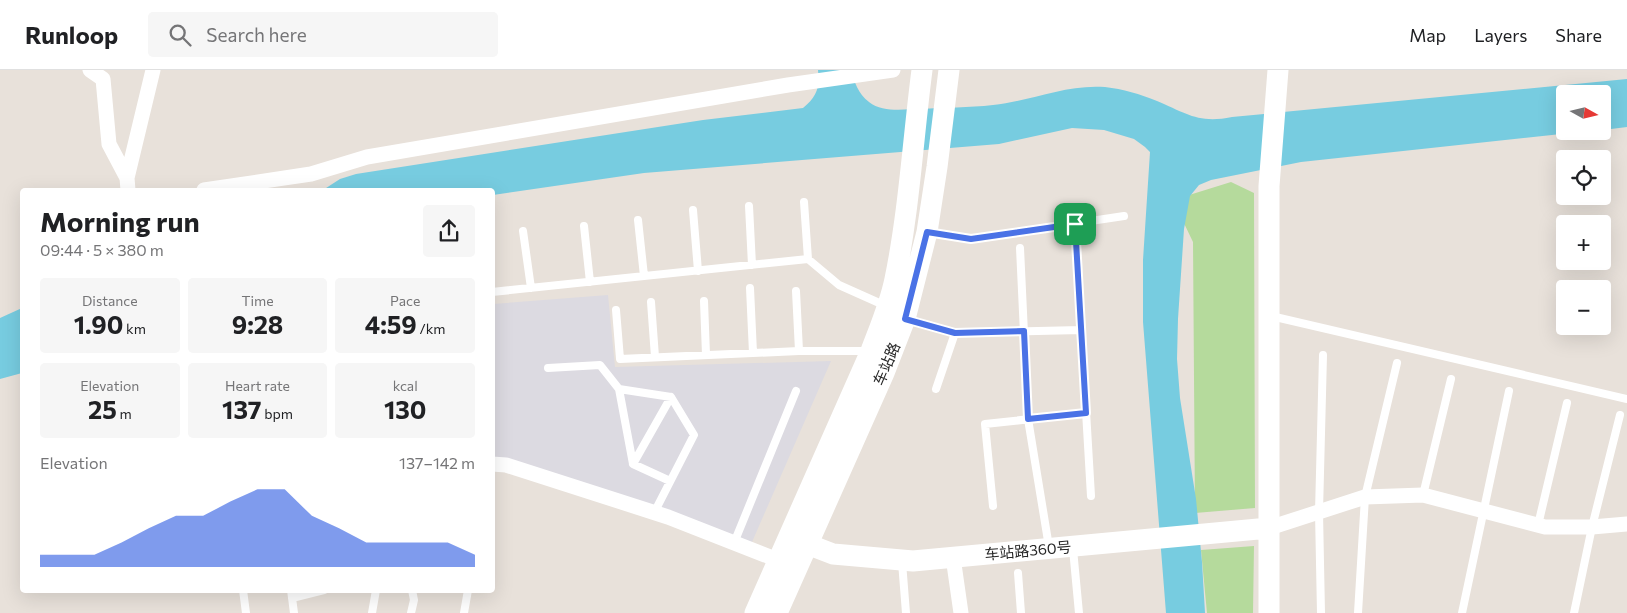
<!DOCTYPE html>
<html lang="en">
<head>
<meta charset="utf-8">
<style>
	:root { --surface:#fff; --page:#f6f6f6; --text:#202124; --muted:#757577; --line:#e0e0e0; --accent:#4a72e6 }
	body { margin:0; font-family:Commissioner,"Noto Sans SC",sans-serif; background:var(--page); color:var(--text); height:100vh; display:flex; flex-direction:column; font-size:19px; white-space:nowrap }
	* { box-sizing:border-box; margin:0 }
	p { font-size:16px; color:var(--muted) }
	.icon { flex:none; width:28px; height:28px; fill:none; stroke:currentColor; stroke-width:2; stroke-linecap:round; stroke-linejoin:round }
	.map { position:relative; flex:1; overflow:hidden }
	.details { position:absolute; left:20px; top:118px; width:475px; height:405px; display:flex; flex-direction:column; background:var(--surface); border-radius:5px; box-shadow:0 5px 20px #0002 }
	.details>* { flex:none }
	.needle { width:32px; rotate:98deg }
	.controls { position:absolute; left:1556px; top:15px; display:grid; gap:10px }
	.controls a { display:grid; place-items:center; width:55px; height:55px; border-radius:5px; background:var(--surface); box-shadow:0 5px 20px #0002; font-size:25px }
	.pin { position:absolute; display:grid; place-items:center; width:42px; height:42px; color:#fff; margin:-21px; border-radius:10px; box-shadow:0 2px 8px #0006 }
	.round { display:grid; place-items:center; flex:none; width:52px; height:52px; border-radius:5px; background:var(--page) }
	.head { display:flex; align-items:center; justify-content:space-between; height:85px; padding:0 20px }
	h1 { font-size:28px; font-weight:700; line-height:38px }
	.figures { display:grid; grid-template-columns:repeat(3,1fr); gap:8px; height:85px; padding:5px 20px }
	.figures div { display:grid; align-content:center; border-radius:5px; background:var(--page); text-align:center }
	.figures b { font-size:25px; font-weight:700 }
	.figures small { font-size:14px; font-weight:400 }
	.figures p { font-size:14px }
	.chart { height:140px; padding:10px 20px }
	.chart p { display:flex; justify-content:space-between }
	.chart svg { width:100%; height:90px; margin-top:5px; fill:var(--accent); opacity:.7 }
	header { display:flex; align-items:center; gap:30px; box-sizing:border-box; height:70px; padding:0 25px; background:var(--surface); border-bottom:1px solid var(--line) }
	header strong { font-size:24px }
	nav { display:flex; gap:28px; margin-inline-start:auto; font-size:18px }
	.search { width:350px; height:45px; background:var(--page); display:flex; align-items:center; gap:12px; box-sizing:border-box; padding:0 18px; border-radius:5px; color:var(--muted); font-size:19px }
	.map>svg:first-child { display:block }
	.industrial { fill:#dcdae1 }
	.green { fill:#b5da9c }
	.water { fill:#77cce0 }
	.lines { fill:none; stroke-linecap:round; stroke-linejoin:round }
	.service { stroke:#fff; stroke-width:8 }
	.minor { stroke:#fff; stroke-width:15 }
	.secondary { stroke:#fff; stroke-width:21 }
	.route-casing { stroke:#fff; stroke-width:10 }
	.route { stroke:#4a72e6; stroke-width:6 }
	.labels { text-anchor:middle; stroke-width:4.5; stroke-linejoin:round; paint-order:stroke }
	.street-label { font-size:15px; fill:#272727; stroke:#fff }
</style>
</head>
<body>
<header>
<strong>Runloop</strong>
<div class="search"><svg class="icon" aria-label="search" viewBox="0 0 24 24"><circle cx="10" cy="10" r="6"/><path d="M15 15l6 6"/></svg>Search here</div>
<nav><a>Map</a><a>Layers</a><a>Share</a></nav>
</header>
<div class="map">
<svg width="1627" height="543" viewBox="0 0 1627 543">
	<rect width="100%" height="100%" fill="#e8e1da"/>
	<path class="industrial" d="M608,225L615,297L831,291L749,479L493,394V234Z"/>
	<path class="green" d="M1231,112L1254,123L1255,438L1195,443L1193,172L1181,147L1186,126Z
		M1254,476L1253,543H1207L1201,480Z"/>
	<path class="water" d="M818,0H850C855,12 858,24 869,32C883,43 904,39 921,39C944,37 969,38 993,35C1031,31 1066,14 1105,17C1123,19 1140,24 1157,31C1186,43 1198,54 1232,47L1627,9V57L1603,60L1602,24H1565V61H1589L1301,92L1211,110L1199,115L1190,126L1184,159L1178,249L1177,289L1180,328L1196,429L1202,492L1205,543H1166L1143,252V190L1150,82L1145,77L1134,69L1104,60L1072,58L999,74L644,103L493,125L492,120H323L340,109L356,104L703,50L803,38C817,27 820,17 818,0Z
		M22,238V303L0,309V248Z"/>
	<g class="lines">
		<path class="service" d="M804,132L808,189
			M749,136L752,195
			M693,140L698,201
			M638,150L644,206
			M1075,154L1091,426
			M584,156L590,212
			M523,161L531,218
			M929,162L971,169L1124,146
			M1020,178L1028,349L1049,477
			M750,218L753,283
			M796,221L799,281
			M492,222L808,189L839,215L886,236
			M704,231L706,285
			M651,232L655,287
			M616,240L620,289L799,281H869
			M1271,246L1627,329
			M907,250L955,263L1081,260
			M548,298L600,295L619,319
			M936,319L955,263
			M633,394L671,327L619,319L633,394L670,411
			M1423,425L1451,309
			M993,436L985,354L1086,343
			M654,443L694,365L671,327
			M1538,455L1567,333
			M734,473L796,321
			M1073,479L1079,543
			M902,492L906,543
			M1018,503L1021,543
			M243,520L246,543
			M291,520L294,543
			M292,528L324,520
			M372,543L376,520
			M411,543L414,530L412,520
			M464,543L468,520
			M1321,543L1319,442L1323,285
			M1358,543L1365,427L1397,293
			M1462,543L1509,321
			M1574,543L1592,457L1620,345"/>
		<path class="minor" d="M90,0L103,9L109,74L127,108
			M128,120L127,108L153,0
			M204,120L311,104L367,87L788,15L893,0
			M492,394L506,395L668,447L788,494
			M1269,458L1365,427L1423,425L1545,457H1592L1627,454
			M953,487L961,543"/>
		<path class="secondary" d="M794,469L833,484L913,491L1269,458
			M755,543L871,281C880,257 890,234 895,209C909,141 913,69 922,0
			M777,543L884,303L905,249L927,162L937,97L949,0
			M1269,543V116L1278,0"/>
	</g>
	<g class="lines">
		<g class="route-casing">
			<path id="route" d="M1075,154L1086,343L1028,349L1024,261L955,263L905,249L927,162L971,169Z"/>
		</g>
		<use href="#route" class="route"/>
	</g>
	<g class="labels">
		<g class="street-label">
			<text transform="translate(887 294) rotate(-67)" y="5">车站路</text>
			<text transform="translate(1028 481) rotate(-5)" y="5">车站路360号</text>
		</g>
	</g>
</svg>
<div class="controls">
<a><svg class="needle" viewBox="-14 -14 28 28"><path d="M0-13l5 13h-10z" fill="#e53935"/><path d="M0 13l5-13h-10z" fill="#757577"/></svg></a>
<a><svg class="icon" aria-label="locate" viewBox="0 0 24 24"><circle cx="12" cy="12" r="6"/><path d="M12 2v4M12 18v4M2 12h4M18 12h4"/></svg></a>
<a>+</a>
<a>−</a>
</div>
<div class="pin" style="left:1075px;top:154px;background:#1e9e55"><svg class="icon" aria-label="arrive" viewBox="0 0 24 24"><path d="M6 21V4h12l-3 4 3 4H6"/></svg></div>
<section class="details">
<div class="head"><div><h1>Morning run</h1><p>09:44 · 5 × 380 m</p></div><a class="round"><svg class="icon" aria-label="share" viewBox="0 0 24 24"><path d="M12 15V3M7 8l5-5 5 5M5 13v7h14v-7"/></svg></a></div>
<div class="figures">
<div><p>Distance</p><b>1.90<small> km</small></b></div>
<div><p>Time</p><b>9:28</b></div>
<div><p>Pace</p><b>4:59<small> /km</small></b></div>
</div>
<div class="figures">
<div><p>Elevation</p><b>25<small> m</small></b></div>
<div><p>Heart rate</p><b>137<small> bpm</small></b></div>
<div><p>kcal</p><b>130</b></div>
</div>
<div class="chart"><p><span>Elevation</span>137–142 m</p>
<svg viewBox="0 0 160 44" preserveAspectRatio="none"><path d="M0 44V38L10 38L20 38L30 32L40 25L50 19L60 19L70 12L80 6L90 6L100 19L110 25L120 32L130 32L140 32L150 32L160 38V44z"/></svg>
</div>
</section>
</div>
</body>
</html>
